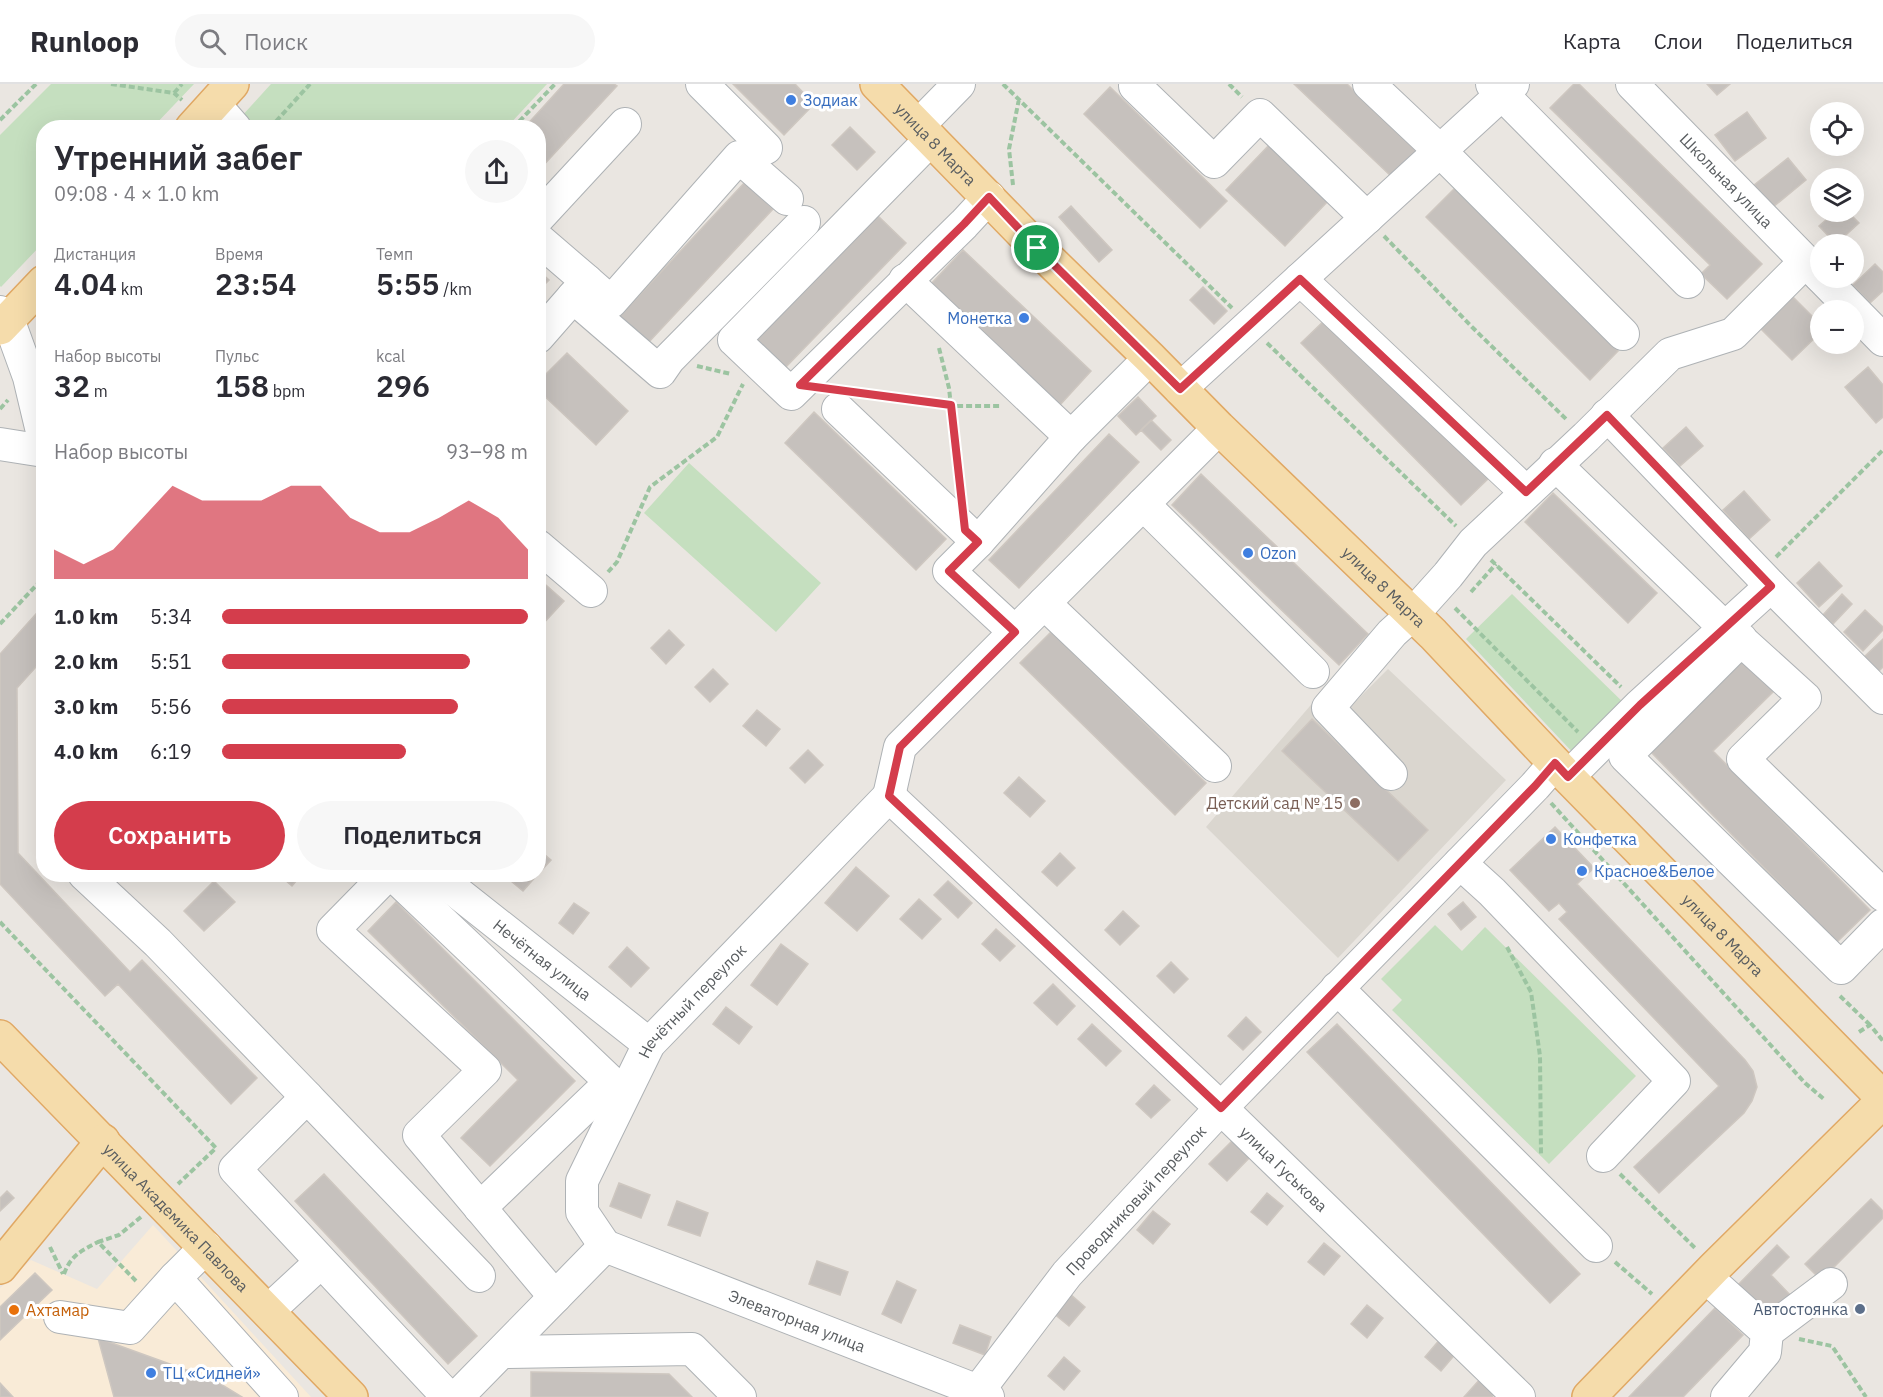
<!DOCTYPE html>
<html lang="ru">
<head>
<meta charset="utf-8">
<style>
	:root { --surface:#fff; --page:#f7f7f7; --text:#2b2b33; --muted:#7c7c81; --line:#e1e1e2; --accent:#d43d4c }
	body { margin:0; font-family:"IBM Plex Sans",sans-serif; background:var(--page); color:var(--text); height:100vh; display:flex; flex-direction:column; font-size:22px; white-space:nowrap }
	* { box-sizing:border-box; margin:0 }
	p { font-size:20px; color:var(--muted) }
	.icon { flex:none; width:33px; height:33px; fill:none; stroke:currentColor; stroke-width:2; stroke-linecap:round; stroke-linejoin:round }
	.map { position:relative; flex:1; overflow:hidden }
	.drawer { position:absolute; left:36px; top:36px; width:510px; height:762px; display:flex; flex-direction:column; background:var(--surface); border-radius:24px; box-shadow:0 6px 24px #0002 }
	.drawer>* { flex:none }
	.controls { position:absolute; left:1810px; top:18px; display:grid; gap:12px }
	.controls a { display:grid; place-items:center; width:54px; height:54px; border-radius:50%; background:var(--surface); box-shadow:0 6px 24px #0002; font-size:30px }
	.pin { position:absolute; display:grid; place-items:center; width:51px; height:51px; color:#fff; margin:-26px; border:3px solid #fff; border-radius:50%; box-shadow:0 2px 6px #0007 }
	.round { display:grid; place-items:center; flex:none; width:63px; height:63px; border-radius:32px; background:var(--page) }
	.overview { display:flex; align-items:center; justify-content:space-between; height:102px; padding:0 18px }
	h1 { font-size:33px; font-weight:600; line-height:45px }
	.stats { display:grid; grid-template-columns:repeat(3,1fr); gap:9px; height:102px; padding:6px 18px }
	.stats div { display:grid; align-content:center }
	.stats b { font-size:30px; font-weight:600 }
	.stats small { font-size:16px; font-weight:400 }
	.stats p { font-size:16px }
	.chart { height:168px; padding:12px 18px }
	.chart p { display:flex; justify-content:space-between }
	.chart svg { width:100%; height:108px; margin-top:6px; fill:var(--accent); opacity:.7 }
	.action { display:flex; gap:12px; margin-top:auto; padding:12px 18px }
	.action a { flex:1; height:69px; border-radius:36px; background:var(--accent); color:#fff; font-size:24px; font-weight:600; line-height:69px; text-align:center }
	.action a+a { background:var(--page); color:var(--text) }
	ul { padding:0 18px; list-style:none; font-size:20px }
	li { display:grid; grid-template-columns:96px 72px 1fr; align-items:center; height:45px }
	li i { height:15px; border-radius:8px; background:var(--accent) }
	header { display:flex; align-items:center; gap:36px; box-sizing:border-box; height:84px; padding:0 30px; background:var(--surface); border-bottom:2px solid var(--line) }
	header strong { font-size:28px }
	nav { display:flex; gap:33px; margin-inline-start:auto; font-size:21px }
	.search { width:420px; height:54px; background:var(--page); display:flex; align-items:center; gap:15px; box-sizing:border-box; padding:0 21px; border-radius:33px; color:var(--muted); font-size:22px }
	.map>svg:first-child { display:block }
	.commercial { fill:#f9ebd7 }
	.education { fill:#dad6cf }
	.green { fill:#c5dfbf }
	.building { fill:#c6c1bd; stroke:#cec7c0; stroke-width:1.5 }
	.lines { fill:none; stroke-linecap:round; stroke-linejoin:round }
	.minor-casing { stroke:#aeb2b5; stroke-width:34 }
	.major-casing { stroke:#e0a864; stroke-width:36 }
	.path { stroke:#9cc4a1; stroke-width:4; stroke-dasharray:6 3; stroke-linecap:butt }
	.minor { stroke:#fff; stroke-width:32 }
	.major { stroke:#f5dcab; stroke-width:33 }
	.route-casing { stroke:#fff; stroke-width:12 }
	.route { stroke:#d43d4c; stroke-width:8 }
	.shop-dot { fill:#3f7fe0; stroke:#fff; stroke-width:2 }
	.education-dot { fill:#8d6e63; stroke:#fff; stroke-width:2 }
	.service-dot { fill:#5c6f8a; stroke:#fff; stroke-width:2 }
	.food-dot { fill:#e8710a; stroke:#fff; stroke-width:2 }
	.labels { text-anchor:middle; stroke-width:6; stroke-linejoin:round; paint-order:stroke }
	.shop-label { font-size:16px; fill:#366cbe; stroke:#fff; text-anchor:start }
	.street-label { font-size:16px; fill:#595d60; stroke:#fff }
	.education-label { font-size:16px; fill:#785e54; stroke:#fff; text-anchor:end }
	.service-label { font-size:16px; fill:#4e5e75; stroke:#fff; text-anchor:end }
	.food-label { font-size:16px; fill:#c56008; stroke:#fff; text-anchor:start }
</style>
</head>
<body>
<header>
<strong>Runloop</strong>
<div class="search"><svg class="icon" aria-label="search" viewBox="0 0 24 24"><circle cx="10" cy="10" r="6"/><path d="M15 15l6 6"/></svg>Поиск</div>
<nav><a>Карта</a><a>Слои</a><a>Поделиться</a></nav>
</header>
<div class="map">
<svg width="1883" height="1313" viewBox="0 0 1883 1313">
	<rect width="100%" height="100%" fill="#eae6e1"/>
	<path class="commercial" d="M153,1141L311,1313H0V1204L31,1176L97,1205Z"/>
	<path class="education" d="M1388,585L1506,696L1338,874L1206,743L1328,601L1337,612L1352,621Z"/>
	<path class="green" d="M51,0H194L153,43L44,44L43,159L1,203L0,202V51Z
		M271,0H547L507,43L251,44L241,33Z
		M689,379L821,499L776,548L644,429Z
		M1512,510L1630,625L1577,673L1466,555Z
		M1435,841L1462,867L1485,843L1636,992L1549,1080L1392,926L1402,916L1381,895Z"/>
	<path class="building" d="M564,0H614L617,2L538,87V44H524Z
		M733,0H795L814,20L784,51Z
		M1294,0H1347L1418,68L1393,94Z
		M1574,0H1579L1762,180L1727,215L1701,190L1710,181L1550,24Z
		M1707,0H1730L1717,11Z
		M1110,3L1227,117L1200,144L1084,30Z
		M1747,28L1766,54L1735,77L1715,51Z
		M850,43L875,68L857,86L832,61Z
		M1271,59L1330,115L1285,162L1226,106Z
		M1788,74L1806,96L1773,123L1754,101Z
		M745,98L773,125L648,259L619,233Z
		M1455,104L1618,267L1590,296L1426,133Z
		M1071,122L1112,166L1099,178L1059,133Z
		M1835,128H1848L1859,139L1836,160L1819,142Z
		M876,130L906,159L785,284L755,256Z
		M963,166L1091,287L1060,321L931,200Z
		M1875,180L1883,188V207L1870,219L1853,201Z
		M538,186L549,196L538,207Z
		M1203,203L1227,227L1214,240L1190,216Z
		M1791,211L1821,241V248L1792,276L1759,243Z
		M1330,231L1491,392L1461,421L1301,259Z
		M567,269L628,327L596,361L538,306V298Z
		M1868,283L1883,301V333L1876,339L1845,303Z
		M1138,313L1156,332L1136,351L1118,332Z
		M814,328L946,455L916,486L785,359Z
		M1151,336L1171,356L1161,366L1141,346Z
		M1686,343L1703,362L1680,382L1663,364Z
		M1109,350L1139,378L1019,504L989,476Z
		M1201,390L1368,550L1339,581L1172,421Z
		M1744,407L1770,436L1749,455L1723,426Z
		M1553,409L1657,509L1628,539L1525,438Z
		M1819,478L1842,502L1819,523L1797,499Z
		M538,494L564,517L540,543L538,542Z
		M1842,510L1852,520L1833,540L1823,531Z
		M44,521V574L17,604L18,769L130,888L142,876L257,994L231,1020L118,900L105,912L0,800V570Z
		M1865,526L1883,543V546L1863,567L1844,548Z
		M669,546L684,561L666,580L651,564Z
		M1051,548L1206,699L1175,731L1020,579Z
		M1883,555V583L1878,588L1864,573Z
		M1742,574L1774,607L1713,667L1870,826L1837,858L1648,665Z
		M713,585L728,600L710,618L695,603Z
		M757,626L780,645L766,662L743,642Z
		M1312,635L1428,746L1398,777L1282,667Z
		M808,666L823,681L805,699L790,684Z
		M1019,693L1045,717L1030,733L1004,709Z
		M1555,743L1594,784L1577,800L1745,976L1753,987L1757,1003L1752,1017L1744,1029L1659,1109L1634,1083L1719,1002L1559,835L1567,828L1559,819L1549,827L1510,786Z
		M538,765L551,776L538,790Z
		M1060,769L1075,784L1057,802L1042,788Z
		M856,783L889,812L857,847L825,819Z
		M278,790H302L292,802Z
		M509,790H538L523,807L506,793Z
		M214,797L235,818L204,847L184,827Z
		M948,797L972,819L958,834L934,811Z
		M919,815L941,835L922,855L900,835Z
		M396,818L575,997L490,1082L461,1054L518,996L368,847Z
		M1463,818L1476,833L1461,846L1448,830Z
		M574,819L589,829L573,850L559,839Z
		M1123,827L1139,842L1120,861L1105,846Z
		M996,845L1015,862L1000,877L982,860Z
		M781,860L808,880L777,921L751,901Z
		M627,863L649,884L631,903L609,883Z
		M1171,878L1188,895L1174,909L1157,892Z
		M1053,900L1075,922L1057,941L1034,919Z
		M726,923L752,943L739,960L713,940Z
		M1246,933L1261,948L1243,966L1228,952Z
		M1092,940L1121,967L1106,982L1078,955Z
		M1337,940L1580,1190L1550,1219L1307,968Z
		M1154,1001L1170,1016L1151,1034L1136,1020Z
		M1234,1055L1252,1071L1227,1097L1209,1080Z
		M324,1090L477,1252L448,1280L295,1117Z
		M619,1099L650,1111L641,1134L610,1122Z
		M7,1107L14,1114L0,1127V1114Z
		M1267,1109L1283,1122L1267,1141L1251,1128Z
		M1871,1115L1883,1127V1134L1821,1196L1805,1180Z
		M677,1117L708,1129L700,1152L668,1141Z
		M1153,1127L1170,1140L1153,1160L1137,1146Z
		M1324,1159L1340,1172L1324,1191L1308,1178Z
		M1777,1161L1789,1173L1771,1191L1792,1213L1767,1238L1734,1205Z
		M817,1177L848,1188L840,1211L809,1200Z
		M35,1189L52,1206L0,1256V1223Z
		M897,1197L916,1206L901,1239L882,1230Z
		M1069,1209L1085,1223L1069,1242L1053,1229Z
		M1367,1221L1383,1234L1367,1254L1351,1240Z
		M1715,1224L1743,1251L1683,1313H1629Z
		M960,1241L991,1253L985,1271L953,1259Z
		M98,1254L214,1296L242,1313H114Z
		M1441,1254L1457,1268L1441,1287L1425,1273Z
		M1064,1273L1080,1287L1064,1306L1048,1292Z
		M531,1288L669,1290L692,1313H531Z
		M1481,1294L1496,1308L1492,1313H1464Z
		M0,1299L13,1313H0Z"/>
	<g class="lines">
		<g class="minor-casing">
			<g id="minor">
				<path d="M702,0L766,64"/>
				<path d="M1369,0L1440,67L1623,250"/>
				<path d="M1492,0L1688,198"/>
				<path id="s1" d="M1632,0L1820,192"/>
				<path d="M1135,2L1214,78L1260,31L1367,134"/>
				<path d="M214,20L235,44"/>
				<path d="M918,42L959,0"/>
				<path d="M931,55L734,256L791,310L964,140L989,113"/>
				<path d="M538,134L625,40"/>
				<path d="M538,155L587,197L538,253"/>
				<path d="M1822,194L1883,256"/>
				<path d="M1300,195L1526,408"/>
				<path d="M905,196L1071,353L1150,274"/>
				<path d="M587,197L611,218L739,73L787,115"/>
				<path d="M573,213L660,288L669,275L804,138"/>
				<path d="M0,228L8,235L29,293L44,356"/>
				<path d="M1180,305L1513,0"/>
				<path d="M838,325L978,458L1071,353"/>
				<path d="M1607,331L1771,502L1883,614"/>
				<path d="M0,360L44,367"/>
				<path d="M1555,380L1725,544L1741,555"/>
				<path d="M1143,420L1313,588"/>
				<path d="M978,458L949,487L1015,548"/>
				<path d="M538,462L591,507"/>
				<path d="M1044,519L1215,682"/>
				<path d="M1391,690L1328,624L1392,549L1413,530L1448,491L1473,459L1586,353L1670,270L1733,250L1806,177"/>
				<path d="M1568,693L1640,621L1771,502"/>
				<path id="s2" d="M889,712L1221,1024L1519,1313"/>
				<path d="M889,712L900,663L1219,344"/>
				<path d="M1460,779L1492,808L1674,997L1603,1072"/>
				<path d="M84,790L158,859L307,1013"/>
				<path d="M388,790L333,846L485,986L419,1051L555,1213"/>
				<path d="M392,790L611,998L480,1124"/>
				<path id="s3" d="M434,790L649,960"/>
				<path d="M1883,811L1743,675L1805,614L1741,556L1625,672L1841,884L1883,841"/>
				<path d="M1337,904L1596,1162"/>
				<path id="s4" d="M605,1162L582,1128V1097L649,960L889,712"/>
				<path id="s5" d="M605,1162L978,1307L988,1313"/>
				<path d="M206,1163L175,1194L282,1313"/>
				<path d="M1706,1193L1767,1248L1765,1268L1727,1313"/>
				<path d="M268,1227L321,1178"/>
				<path d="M60,1233L130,1244L175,1194"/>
				<path d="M1767,1248L1831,1200"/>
				<path d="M503,1268L692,1265L740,1313"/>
				<path id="s6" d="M978,1307L1067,1190L1221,1024L1535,702L1555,679"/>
				<path d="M448,1313L235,1085L307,1013L479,1192"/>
				<path d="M457,1313L605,1162"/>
			</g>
		</g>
		<g class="major-casing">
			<g id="major">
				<path id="s7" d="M877,0L1037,164L1150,274L1219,344L1433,550L1568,693L1883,1014"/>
				<path d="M192,44L232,0"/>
				<path d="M0,244L44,198"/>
				<path id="s8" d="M0,953L351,1313"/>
				<path d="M0,1183L103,1057"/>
				<path d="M1589,1313L1714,1184L1883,1017"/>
			</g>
		</g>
		<path class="path" d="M111,0L174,9L182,16
			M1003,0L1232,224
			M1229,0L1242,13
			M174,9L182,0
			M0,36L36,0
			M270,44L310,0
			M513,44L555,0
			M1013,101L1009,65L1019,15
			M1384,152L1472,243L1567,336
			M1267,259L1456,442
			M939,264L949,304L960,405
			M697,282L731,290
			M859,309L951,322H1001
			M0,325L8,316
			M1776,473L1883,366
			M1491,476L1621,603
			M608,488L617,478L650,403L717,353L743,300
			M1471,508L1496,480
			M1455,524L1578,648
			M0,540L44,493
			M1551,719L1805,999L1825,1016
			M0,838L216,1064L178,1100
			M1507,863L1531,908L1540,972L1541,1071
			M1840,912L1870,941
			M1859,948L1870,941L1883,957
			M1620,1090L1696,1165
			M50,1163L63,1190
			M1615,1178L1652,1210
			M64,1190C71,1171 81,1167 98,1158
			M136,1197L98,1158L119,1151L141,1133
			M1799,1255L1832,1262L1866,1313"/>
		<use href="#minor" class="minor"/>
		<use href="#major" class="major"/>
	</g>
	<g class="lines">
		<g class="route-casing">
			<path id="route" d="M989,113L1037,164L1180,305L1300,195L1526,408L1607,331L1771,502L1640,621L1568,693L1555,679L1535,702L1221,1024L889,712L900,663L1015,548L949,487L978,458L965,446L951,321L800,301L964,140Z"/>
		</g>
		<use href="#route" class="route"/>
	</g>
	<g class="shop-dot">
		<circle cx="791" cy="16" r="6"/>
		<circle cx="1024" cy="234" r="6"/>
		<circle cx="1248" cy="469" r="6"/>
		<circle cx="1551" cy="755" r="6"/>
		<circle cx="1582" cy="787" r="6"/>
		<circle cx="151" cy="1289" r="6"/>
	</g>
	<circle class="education-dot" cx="1355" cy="719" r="6"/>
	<circle class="service-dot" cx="1860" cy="1225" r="6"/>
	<circle class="food-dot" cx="14" cy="1226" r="6"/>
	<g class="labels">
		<g class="shop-label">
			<text x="803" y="22">Зодиак</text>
			<text x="1012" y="240" text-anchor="end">Монетка</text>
			<text x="1260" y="475">Ozon</text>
			<text x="1563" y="761">Конфетка</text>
			<text x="1594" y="793">Красное&amp;Белое</text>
			<text x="163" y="1295">ТЦ «Сидней»</text>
		</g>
		<g class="street-label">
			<text dy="6" stroke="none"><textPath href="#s7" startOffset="84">улица 8 Марта</textPath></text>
			<text dy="6" stroke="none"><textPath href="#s1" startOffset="135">Школьная улица</textPath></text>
			<text dy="6" stroke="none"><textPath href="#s7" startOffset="714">улица 8 Марта</textPath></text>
			<text dy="6" stroke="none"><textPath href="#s7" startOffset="1200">улица 8 Марта</textPath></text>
			<text dy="6" stroke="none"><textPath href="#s3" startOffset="138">Нечётная улица</textPath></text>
			<text dy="6" stroke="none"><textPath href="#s4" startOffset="285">Нечётный переулок</textPath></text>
			<text dy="6" stroke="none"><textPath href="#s2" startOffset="543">улица Гуськова</textPath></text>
			<text dy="6" stroke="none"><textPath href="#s6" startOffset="248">Проводниковый переулок</textPath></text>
			<text dy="6" stroke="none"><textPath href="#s8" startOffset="252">улица Академика Павлова</textPath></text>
			<text dy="6" stroke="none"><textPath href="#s5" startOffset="206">Элеваторная улица</textPath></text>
		</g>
		<g class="education-label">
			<text x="1343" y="725">Детский сад № 15</text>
		</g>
		<g class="service-label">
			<text x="1848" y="1231">Автостоянка</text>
		</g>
		<g class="food-label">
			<text x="26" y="1232">Ахтамар</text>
		</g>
	</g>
</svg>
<div class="controls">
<a><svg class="icon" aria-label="locate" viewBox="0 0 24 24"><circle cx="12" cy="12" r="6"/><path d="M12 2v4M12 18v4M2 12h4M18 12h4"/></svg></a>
<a><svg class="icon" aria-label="layers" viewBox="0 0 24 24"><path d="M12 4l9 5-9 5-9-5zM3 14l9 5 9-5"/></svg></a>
<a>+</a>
<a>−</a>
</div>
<div class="pin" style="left:1037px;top:164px;background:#1e9e55"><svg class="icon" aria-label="arrive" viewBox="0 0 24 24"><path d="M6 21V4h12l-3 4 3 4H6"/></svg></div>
<section class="drawer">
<div class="overview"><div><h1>Утренний забег</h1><p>09:08 · 4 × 1.0 km</p></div><a class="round"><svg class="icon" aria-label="share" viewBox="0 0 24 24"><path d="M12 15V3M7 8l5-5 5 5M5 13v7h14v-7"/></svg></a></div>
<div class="stats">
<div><p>Дистанция</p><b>4.04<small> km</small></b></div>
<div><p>Время</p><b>23:54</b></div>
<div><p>Темп</p><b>5:55<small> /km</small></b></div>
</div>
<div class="stats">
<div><p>Набор высоты</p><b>32<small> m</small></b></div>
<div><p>Пульс</p><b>158<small> bpm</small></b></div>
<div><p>kcal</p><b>296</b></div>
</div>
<div class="chart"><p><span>Набор высоты</span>93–98 m</p>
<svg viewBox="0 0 160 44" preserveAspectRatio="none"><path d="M0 44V32L10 38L20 32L30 19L40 6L50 12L60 12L70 12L80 6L90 6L100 19L110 25L120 25L130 19L140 12L150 19L160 32V44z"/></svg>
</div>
<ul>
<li><b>1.0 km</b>5:34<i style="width:100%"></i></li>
<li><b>2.0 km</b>5:51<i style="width:81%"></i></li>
<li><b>3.0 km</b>5:56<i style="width:77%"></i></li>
<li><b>4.0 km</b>6:19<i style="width:60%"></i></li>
</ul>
<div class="action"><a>Сохранить</a><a>Поделиться</a></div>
</section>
</div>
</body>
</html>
